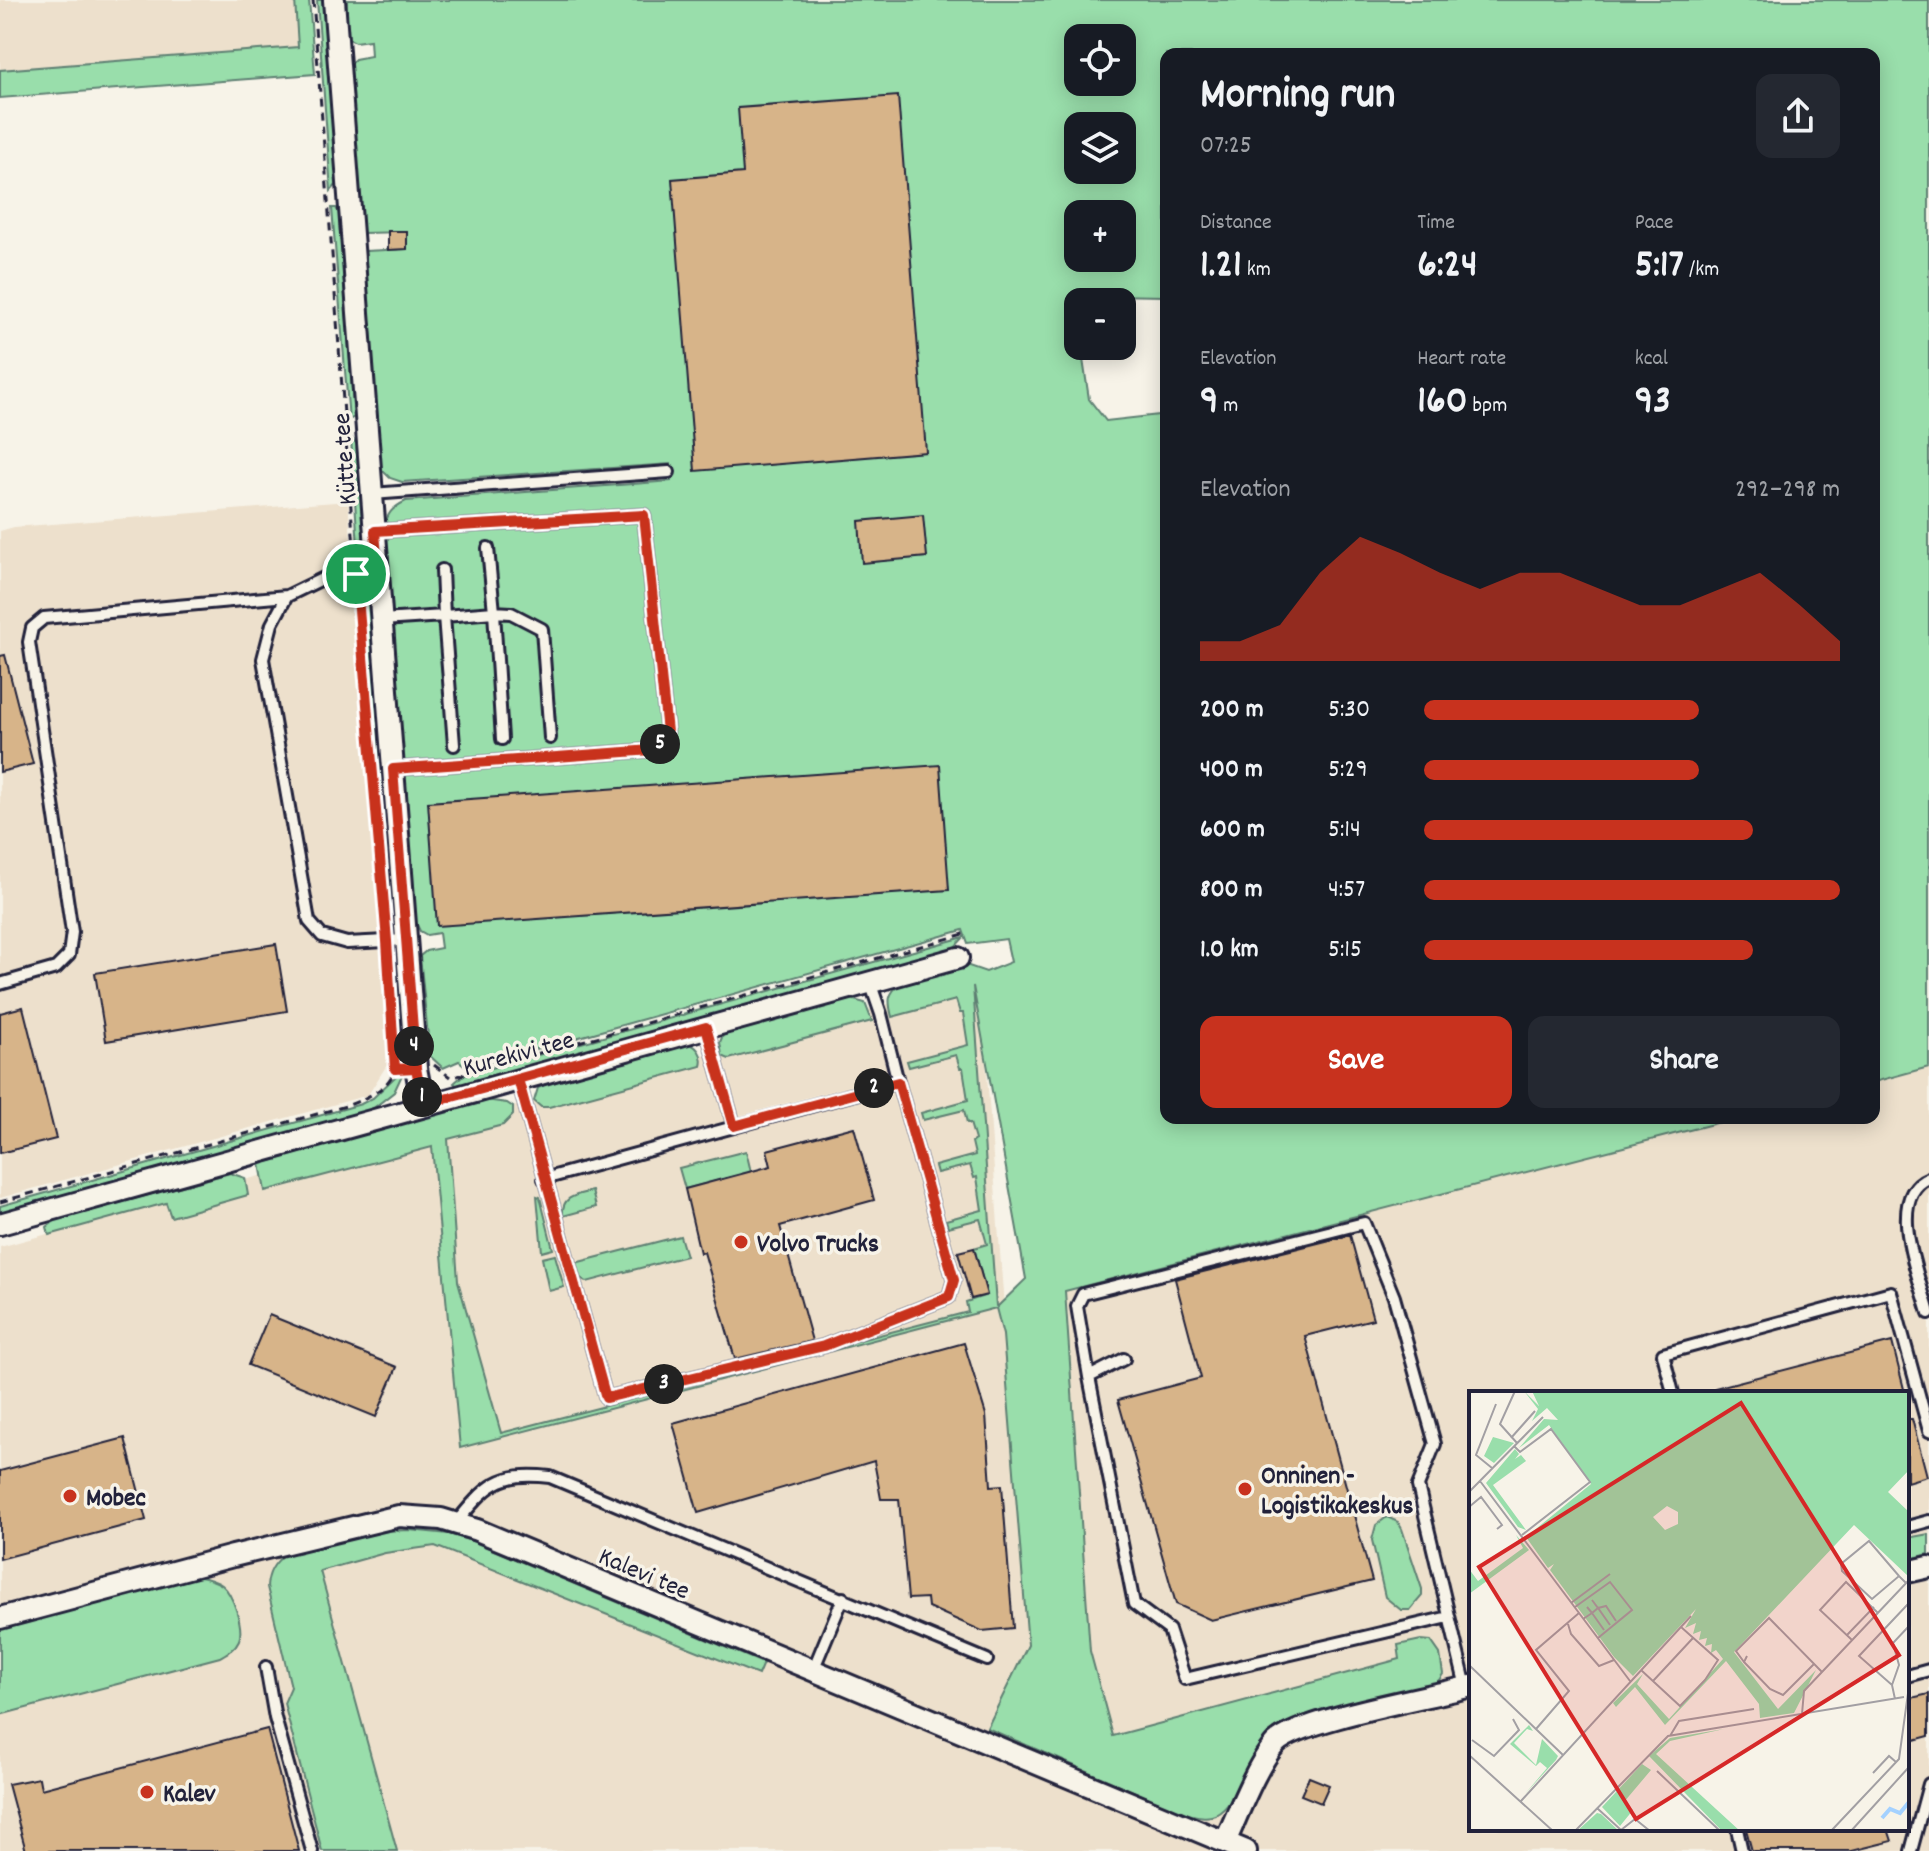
<!DOCTYPE html>
<html lang="en">
<head>
<meta charset="utf-8">
<style>
	:root { --surface:#171b24; --page:#242831; --text:#f1f3f6; --muted:#9ea1a6; --accent:#c8321e }
	body { margin:0; font-family:Dekko,sans-serif; background:var(--page); color:var(--text); height:100vh; display:flex; flex-direction:column; font-size:30px; white-space:nowrap }
	* { box-sizing:border-box; margin:0 }
	p { font-size:26px; color:var(--muted) }
	.icon { flex:none; width:44px; height:44px; fill:none; stroke:currentColor; stroke-width:2; stroke-linecap:round; stroke-linejoin:round }
	.map { position:relative; flex:1; overflow:hidden }
	.side { position:absolute; left:1160px; top:48px; width:720px; height:1076px; display:flex; flex-direction:column; background:var(--surface); border-radius:16px; box-shadow:0 4px 20px #0003 }
	.side>* { flex:none }
	.fabs { position:absolute; left:1064px; top:24px; display:grid; gap:16px }
	.fabs a { display:grid; place-items:center; width:72px; height:72px; border-radius:16px; background:var(--surface); box-shadow:0 4px 20px #0003; font-size:40px }
	.pin { position:absolute; display:grid; place-items:center; width:68px; height:68px; color:#fff; margin:-34px; border:4px solid #fff; border-radius:50%; box-shadow:0 2px 8px #0007 }
	.km { position:absolute; width:40px; height:40px; margin:-20px; border-radius:50%; background:#222; color:#fff; font-size:22px; line-height:40px; text-align:center }
	.round { display:grid; place-items:center; flex:none; width:84px; height:84px; border-radius:16px; background:var(--page) }
	.overview { display:flex; align-items:center; justify-content:space-between; height:136px; padding:0 40px }
	h1 { font-size:44px; font-weight:700; line-height:60px }
	.metrics { display:grid; grid-template-columns:repeat(3,1fr); gap:12px; height:136px; padding:8px 40px }
	.metrics div { display:grid; align-content:center }
	.metrics b { font-size:40px; font-weight:700 }
	.metrics small { font-size:22px; font-weight:400 }
	.metrics p { font-size:22px }
	.chart { height:224px; padding:16px 40px }
	.chart p { display:flex; justify-content:space-between }
	.chart svg { width:100%; height:144px; margin-top:8px; fill:var(--accent); opacity:.7 }
	.cta { display:flex; gap:16px; margin-top:auto; padding:16px 40px }
	.cta a { flex:1; height:92px; border-radius:16px; background:var(--accent); color:#fff; font-size:32px; font-weight:700; line-height:92px; text-align:center }
	.cta a+a { background:var(--page); color:var(--text) }
	ul { padding:0 40px; list-style:none; font-size:26px }
	li { display:grid; grid-template-columns:128px 96px 1fr; align-items:center; height:60px }
	li i { height:20px; border-radius:10px; background:var(--accent) }
	.map>svg:first-child { display:block }
	.built { fill:#ede0cc; fill-rule:evenodd }
	.green { fill:#99deab; stroke:#5e8073; stroke-width:2; fill-rule:evenodd }
	.building { fill:#d7b489; stroke:#22223b; stroke-width:2 }
	.lines { fill:none; stroke-linecap:round; stroke-linejoin:round }
	.service-casing { stroke:#22223b; stroke-width:16 }
	.minor-casing { stroke:#22223b; stroke-width:26 }
	.path { stroke:#22223b; stroke-width:3; stroke-dasharray:8 6; stroke-linecap:butt }
	.service { stroke:#f7f3e8; stroke-width:10 }
	.minor { stroke:#f7f3e8; stroke-width:20 }
	.route-casing { stroke:#fff; stroke-width:16 }
	.route { stroke:#c8321e; stroke-width:10 }
	.poi-dot { fill:#c8321e; stroke:#f7f3e8; stroke-width:3 }
	.labels { text-anchor:middle; stroke-width:7; stroke-linejoin:round; paint-order:stroke }
	.street-label { font-size:26px; fill:#22223b; stroke:#f7f3e8 }
	.poi-label { font-size:26px; font-weight:bold; fill:#22223b; stroke:#f7f3e8; text-anchor:start }
	.inset-river { fill:none; stroke:#a4d1ff; stroke-width:4 }
	.inset-road { fill:none; stroke:#a29fa3; stroke-width:2 }
	.view { fill:#d62828; fill-opacity:0.15; stroke:#d62828; stroke-width:4 }
	.inset-edge { fill:none; stroke:#22223b; stroke-width:4 }
</style>
</head>
<body>
<div class="map">
<svg width="1929" height="1851" viewBox="0 0 1929 1851">
	<rect width="100%" height="100%" fill="#f7f3e8"/>
	<filter id="ink" filterUnits="userSpaceOnUse"><feTurbulence type="fractalNoise" baseFrequency=".0125" numOctaves="2"/><feDisplacementMap in="SourceGraphic" scale="16" xChannelSelector="R" yChannelSelector="G"/><feConvolveMatrix kernelMatrix="1 2 1 2 8 2 1 2 1" color-interpolation-filters="sRGB"/></filter>
	<g filter="url(#ink)">
		<path class="built" d="M0,0H309L314,74L0,98Z
			M348,501L390,1060L368,1095L0,1198V531L14,527Z
			M980,979L1004,1307L1736,1118H1874V1082L1929,1067V1851H0V1247ZM1471,1393H1907V1829H1471Z"/>
		<path class="green" d="M295,0H309L315,74L0,98V70L298,47Z
			M317,0H324L338,183L331,191Z
			M347,0H1929V1067L1874,1082V54H1166V296L1106,295L1097,302H1078V346H1081L1089,399L1106,421L1159,415L1166,418V1118H1736L1065,1291L1090,1651L1113,1736L1400,1659L1398,1645L1421,1640L1431,1641L1440,1654L1443,1674L1439,1680L1431,1685C1392,1695 1299,1711 1271,1735C1248,1755 1239,1804 1215,1815C1206,1819 1193,1815 1184,1813L987,1728L1028,1645L1003,1335L996,1308L460,1448L432,1147L265,1191L260,1164L485,1100L507,1103L513,1107V1115L503,1125L448,1139L458,1281L501,1433L968,1312L966,1302L987,1295L974,1248L987,1244L980,1219L948,1227L946,1220L982,1210L977,1177L974,1178L970,1165L937,1173L935,1166L975,1155L972,1142L975,1140L970,1123H967L964,1110L923,1120L921,1113L968,1100L963,1068H960L956,1055L909,1067L907,1061L968,1045L963,1013H960L956,1000L892,1017C888,1001 887,994 901,983L966,965L986,972L1011,962L1006,939L968,944L963,930L468,1068L459,1061L443,1068L430,1056L420,956L426,951L441,948L439,933L427,935L420,931L416,923L384,529C387,513 392,508 406,501L671,481V464L402,482L390,478L381,469L365,251L406,249L407,232L362,233L350,64L355,59L371,56L370,40L355,42L347,38ZM1078,38H1122V82H1078ZM1078,126H1122V170H1078ZM1078,214H1122V258H1078ZM973,986L1026,1279L997,1307L996,1306Z
			M332,208H336L339,213L354,417L349,420Z
			M351,438L357,444L365,558L363,563H359Z
			M363,581L368,588L384,784L379,789L361,582Z
			M379,807L387,813L395,924L389,933Z
			M964,937L953,949L457,1086L454,1083L462,1076Z
			M392,954L398,958L405,1064L401,1065L399,1060Z
			M847,998L865,1003L872,1021L729,1059L722,1056L720,1042L724,1033Z
			M685,1043C697,1044 704,1055 701,1066L549,1107H541L534,1101L538,1088L550,1082Z
			M397,1075H402L394,1092L371,1110L0,1213V1206L361,1104L373,1098Z
			M746,1151L751,1172L685,1189L679,1168Z
			M230,1173L245,1178L248,1195L171,1217L166,1203L49,1235L47,1227L56,1220Z
			M592,1191L596,1207L563,1216C561,1196 576,1195 592,1191Z
			M537,1196L540,1197L553,1249L542,1252Z
			M680,1236L686,1256L587,1282L579,1277L575,1263Z
			M555,1255L564,1287L549,1291L542,1258Z
			M1387,1517L1398,1522L1402,1529L1422,1589V1596L1410,1610H1401L1385,1597L1372,1540L1376,1525Z
			M409,1530L449,1534L472,1541L763,1663L758,1675L435,1546L385,1553L320,1571L397,1851H322L284,1703L291,1687L267,1587C268,1573 273,1564 284,1555L386,1531Z
			M1929,1534V1554L1907,1560V1538Z
			M197,1576C206,1578 215,1580 222,1585C233,1594 244,1627 239,1640C235,1649 227,1653 220,1657L0,1715V1627Z"/>
		<path class="building" d="M898,96L926,452L695,471L672,179L743,173L738,108Z
			M388,231H407V249L388,250Z
			M923,515L927,557L862,563L859,521Z
			M5,655L33,764L0,772V656Z
			M940,765L949,890L437,926L428,802Z
			M276,944L287,1011L106,1041L95,973Z
			M23,1007L56,1139L0,1153V1013Z
			M854,1127L874,1200L780,1226L812,1341L735,1359L704,1252L700,1253L685,1189L771,1166L767,1150Z
			M1350,1235L1373,1319L1305,1336L1372,1581L1211,1620L1176,1604L1118,1400L1201,1378L1175,1279Z
			M974,1248L987,1295L971,1299L958,1252Z
			M269,1315L397,1367L376,1417L248,1365Z
			M1892,1342L1905,1393H1716L1715,1388Z
			M964,1343L986,1415L991,1486L1002,1485L1013,1628L982,1631L928,1607L927,1598L908,1599L899,1499H881L874,1461L698,1513L673,1423Z
			M1907,1419H1912L1927,1476L1907,1482Z
			M125,1438L146,1520L0,1559V1471Z
			M1929,1694V1736L1907,1742V1699Z
			M267,1729L299,1851H26L8,1784L39,1778L41,1789Z
			M1309,1777L1329,1785L1321,1803L1301,1795Z
			M1746,1829H1888L1892,1841L1852,1851H1752Z"/>
		<g class="lines">
			<g class="service-casing">
				<path id="service" d="M372,494L669,472
					M375,531L644,515L667,732L661,743L652,750L393,769
					M488,548L494,612L511,613L542,629L550,738
					M442,570L444,616L494,612L502,739
					M287,596L272,624L263,659L309,921L322,936L347,943L406,940
					M382,620L444,616L454,745
					M0,984L56,968L69,955L72,932L29,642L32,628L44,618L287,596L324,578L378,571
					M706,1027L734,1126
					M518,1079L606,1398L824,1346L949,1297L954,1280L898,1082L881,1014L870,982
					M1929,1178C1884,1196 1920,1279 1929,1313
					M544,1179L898,1082
					M1124,1359L1089,1377L1134,1604L1169,1630L1185,1679L1449,1617
					M1089,1377L1077,1306L1083,1294L1364,1223L1394,1297L1435,1444L1418,1486L1466,1687
					M1673,1393L1663,1354L1891,1292L1929,1431
					M455,1524C487,1485 499,1471 550,1477L987,1660
					M1907,1527L1929,1521
					M266,1667L275,1718L312,1851
					M813,1670L843,1598
					M1907,1676L1929,1670
					M1737,1829L1742,1851
					M1911,1851L1929,1784"/>
			</g>
			<g class="minor-casing">
				<path id="minor" d="M334,0L416,1068L423,1105
					M0,1224L958,958
					M1907,1572L1929,1567
					M0,1618L233,1556L399,1516L441,1519L477,1530L1246,1851
					M1225,1842C1237,1816 1257,1763 1276,1743C1301,1719 1431,1697 1471,1686"/>
			</g>
			<path class="path" d="M313,0L355,561
				M358,589L363,657
				M434,1065L450,1077
				M457,1076L964,934
				M0,1202L346,1106C364,1099 391,1089 395,1067C395,1061 394,1053 393,1047"/>
			<use href="#service" class="service"/>
			<use href="#minor" class="minor"/>
		</g>
	</g>
	<g class="lines" filter="url(#ink)">
		<g class="route-casing">
			<path id="route" d="M356,574L387,941L395,1069L416,1068L423,1105L706,1027L734,1126L898,1082L954,1280L949,1297L824,1346L606,1398L518,1079L423,1105L416,1068L393,769L652,750L661,743L667,732L644,515L375,531L378,571L356,574"/>
		</g>
		<use href="#route" class="route"/>
	</g>
	<g class="poi-dot">
		<circle cx="741" cy="1242" r="8"/>
		<circle cx="1245" cy="1489" r="8"/>
		<circle cx="70" cy="1496" r="8"/>
		<circle cx="147" cy="1792" r="8"/>
	</g>
	<g class="labels">
		<g class="street-label">
			<text transform="translate(343 459) rotate(-94)" y="9">Kütte tee</text>
			<text transform="translate(518 1052) rotate(-15)" y="9">Kurekivi tee</text>
			<text transform="translate(645 1572) rotate(23)" y="9">Kalevi tee</text>
		</g>
		<g class="poi-label">
			<text x="757" y="1251">Volvo Trucks</text>
			<text x="1261" y="1483">Onninen -<tspan x="1261" dy="30">Logistikakeskus</tspan></text>
			<text x="86" y="1505">Mobec</text>
			<text x="163" y="1801">Kalev</text>
		</g>
	</g>
	<g transform="translate(1469 1391)">
		<rect width="440" height="440" fill="#f7f3e8"/>
		<path d="M55,0L70,15L63,0H440V79L419,101L440,121V186L385,134L265,261L309,318L347,279L325,322L291,327L290,313L257,270L196,334L166,296L147,316L144,312L174,283L168,293L200,328L254,268L247,259L242,262L243,253L236,255L238,247L230,249L232,240L224,243L227,232L216,237L227,218L164,285L145,266L81,179L85,173L79,177L57,146L122,93L80,34L50,57L75,28L89,29L78,17L63,30L69,18ZM198,115L209,121V133L196,139L184,126ZM24,46L45,52L25,72L15,65ZM46,58L50,63L46,68L52,64L57,70L24,94L57,139L49,136L17,92ZM47,144L60,159L0,203V178L9,190L54,157ZM60,334L64,340L58,338L45,352L67,374L73,348L89,365L87,369L56,403L78,377L71,371L67,375L41,353ZM255,338L201,350L187,363L271,440H253L180,365L201,347ZM173,373L182,379L155,411L164,419L151,435L133,416ZM128,422L132,423L150,440H108Z" fill="#99deab" fill-rule="evenodd"/>
		<path class="inset-river" d="M413,427L421,418L431,422L440,411"/>
		<path class="inset-road" d="M46,0L31,33L48,52M42,47L66,20M45,55L51,61L82,38L121,91L53,144M23,77L7,64L27,13M11,90L161,290M0,101L74,26M0,116L12,106L33,134L28,138M430,185L400,150L372,173L373,180L403,208L430,185L437,192M123,209L129,217L137,215L147,230M102,212L141,183M106,216L141,191L163,219L129,247M118,216L123,222L129,217L141,234M114,228L123,222L135,239M99,233L102,243L130,275L145,269M378,244L405,216M383,249L351,219L377,191L409,222M278,265L275,271L301,298L314,304L345,273M275,271L267,260L300,227L353,281M0,274L94,364M172,279L211,315L236,289L249,269L212,236M184,290L224,247M423,294L390,265L439,213M426,308L423,294L430,274L424,252L440,235M333,323L335,300L440,189M67,338L100,300L67,259L110,222M201,345L210,330L285,318M3,349L25,365L50,339L44,328M0,364L84,440M188,380L251,440M404,382L420,365L427,371M52,410L222,225M128,417L152,439M152,439L166,428L181,440M106,440L199,345L435,306M362,440L430,368L440,295M382,440L440,376"/>
		<path class="view" d="M272,12L430,264L167,428L10,176Z"/>
		<rect width="440" height="440" class="inset-edge"/>
	</g>
</svg>
<div class="fabs">
<a><svg class="icon" aria-label="locate" viewBox="0 0 24 24"><circle cx="12" cy="12" r="6"/><path d="M12 2v4M12 18v4M2 12h4M18 12h4"/></svg></a>
<a><svg class="icon" aria-label="layers" viewBox="0 0 24 24"><path d="M12 4l9 5-9 5-9-5zM3 14l9 5 9-5"/></svg></a>
<a>+</a>
<a>−</a>
</div>
<div class="pin" style="left:356px;top:574px;background:#1e9e55"><svg class="icon" aria-label="arrive" viewBox="0 0 24 24"><path d="M6 21V4h12l-3 4 3 4H6"/></svg></div>
<b class="km" style="left:422px;top:1097px">1</b>
<b class="km" style="left:874px;top:1088px">2</b>
<b class="km" style="left:664px;top:1384px">3</b>
<b class="km" style="left:414px;top:1046px">4</b>
<b class="km" style="left:660px;top:744px">5</b>
<section class="side">
<div class="overview"><div><h1>Morning run</h1><p>07:25</p></div><a class="round"><svg class="icon" aria-label="share" viewBox="0 0 24 24"><path d="M12 15V3M7 8l5-5 5 5M5 13v7h14v-7"/></svg></a></div>
<div class="metrics">
<div><p>Distance</p><b>1.21<small> km</small></b></div>
<div><p>Time</p><b>6:24</b></div>
<div><p>Pace</p><b>5:17<small> /km</small></b></div>
</div>
<div class="metrics">
<div><p>Elevation</p><b>9<small> m</small></b></div>
<div><p>Heart rate</p><b>160<small> bpm</small></b></div>
<div><p>kcal</p><b>93</b></div>
</div>
<div class="chart"><p><span>Elevation</span>292–298 m</p>
<svg viewBox="0 0 160 44" preserveAspectRatio="none"><path d="M0 44V38L10 38L20 33L30 17L40 6L50 11L60 17L70 22L80 17L90 17L100 22L110 27L120 27L130 22L140 17L150 27L160 38V44z"/></svg>
</div>
<ul>
<li><b>200 m</b>5:30<i style="width:66%"></i></li>
<li><b>400 m</b>5:29<i style="width:66%"></i></li>
<li><b>600 m</b>5:14<i style="width:79%"></i></li>
<li><b>800 m</b>4:57<i style="width:100%"></i></li>
<li><b>1.0 km</b>5:15<i style="width:79%"></i></li>
</ul>
<div class="cta"><a>Save</a><a>Share</a></div>
</section>
</div>
</body>
</html>
